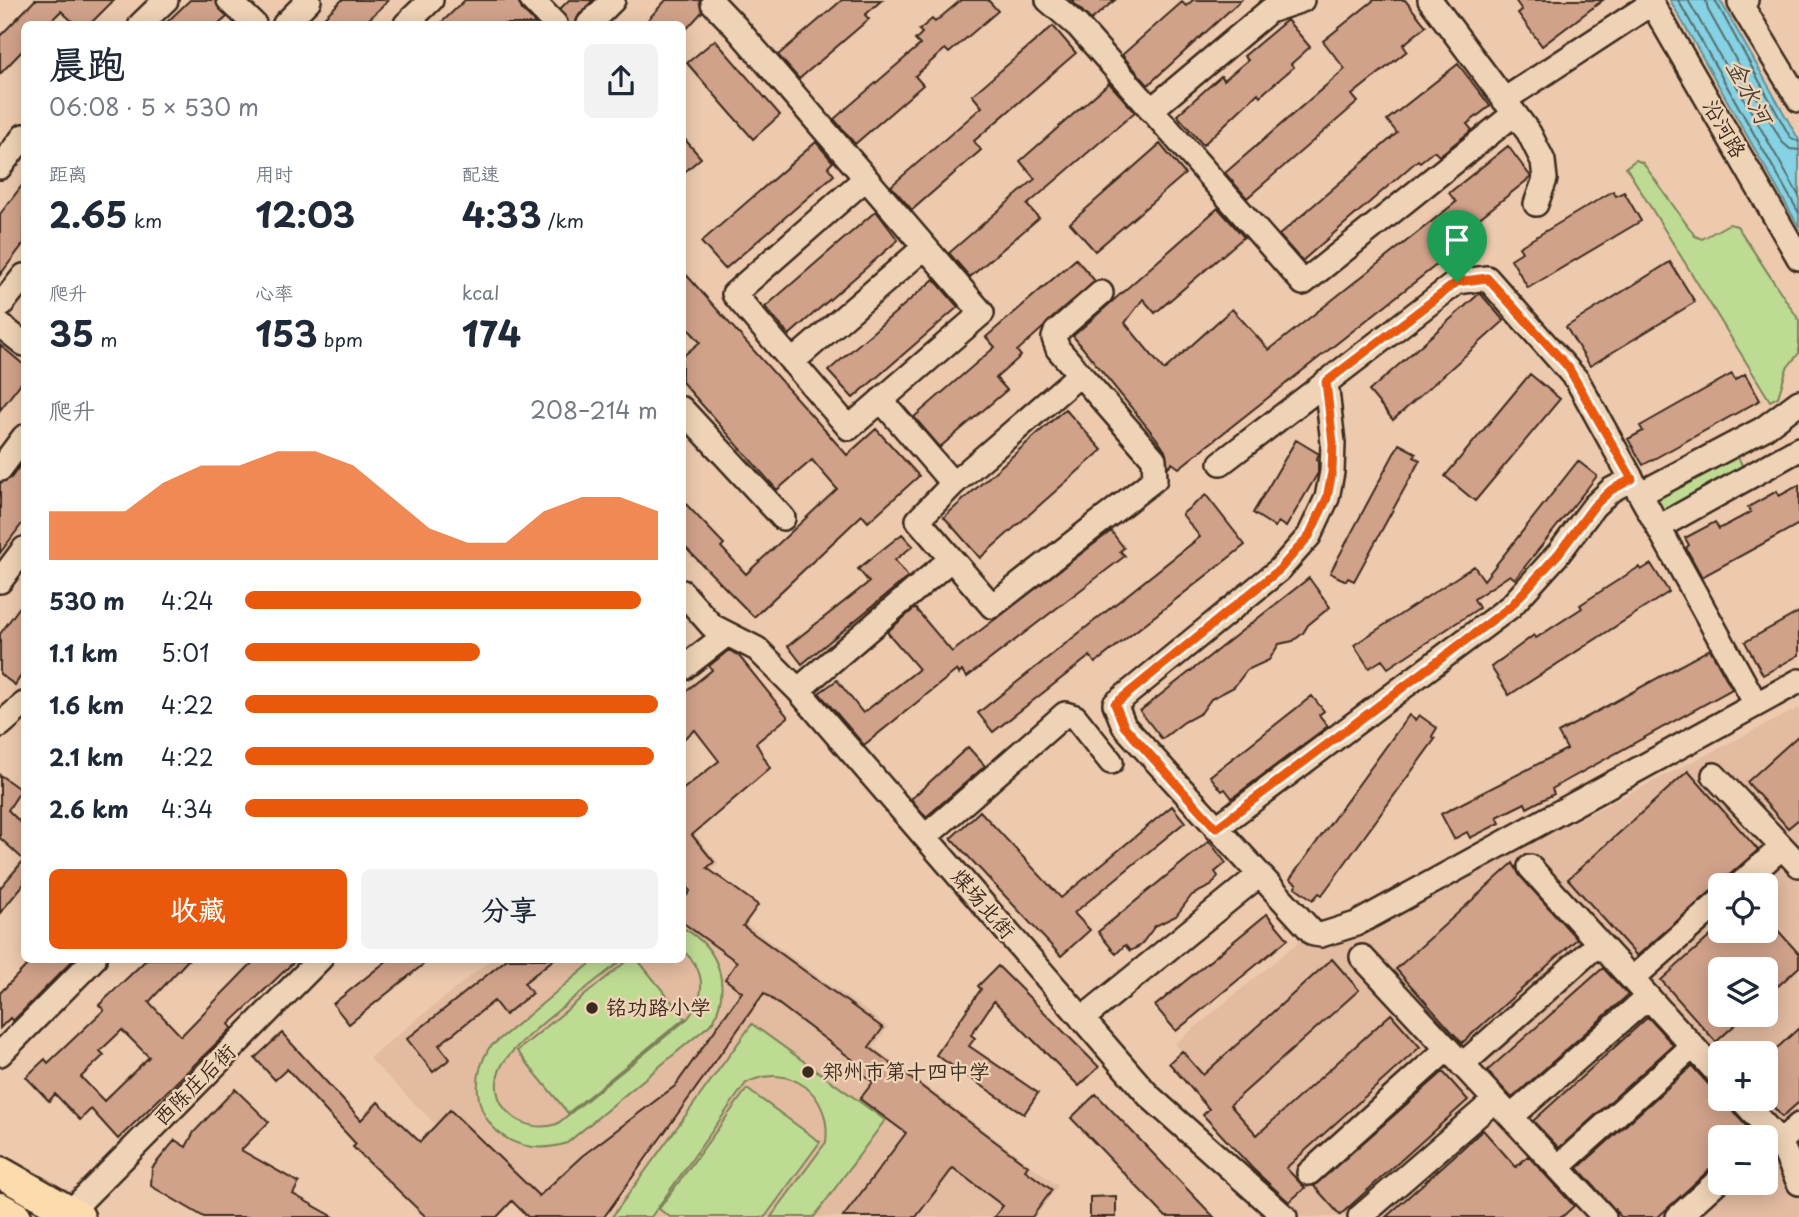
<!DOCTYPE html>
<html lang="zh">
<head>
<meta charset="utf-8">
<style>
	:root { --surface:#fff; --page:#f2f2f3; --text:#1f2937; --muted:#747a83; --accent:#ea580c }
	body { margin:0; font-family:"Playpen Sans","LXGW WenKai TC",sans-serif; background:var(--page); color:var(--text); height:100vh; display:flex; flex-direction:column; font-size:26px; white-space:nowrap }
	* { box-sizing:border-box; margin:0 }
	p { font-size:23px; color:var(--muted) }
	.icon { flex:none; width:38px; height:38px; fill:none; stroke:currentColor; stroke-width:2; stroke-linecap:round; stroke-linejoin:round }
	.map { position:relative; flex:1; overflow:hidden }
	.details { position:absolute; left:21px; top:21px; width:665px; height:942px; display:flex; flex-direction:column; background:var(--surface); border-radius:10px; box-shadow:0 4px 18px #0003 }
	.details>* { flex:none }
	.tools { position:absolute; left:1708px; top:873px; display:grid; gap:14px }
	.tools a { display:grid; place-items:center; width:70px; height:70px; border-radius:10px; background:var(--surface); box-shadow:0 4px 18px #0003; font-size:35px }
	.pin { position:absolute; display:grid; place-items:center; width:60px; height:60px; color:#fff; margin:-72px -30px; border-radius:50% 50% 50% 0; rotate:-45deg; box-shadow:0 0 7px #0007 }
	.pin .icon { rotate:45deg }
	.round { display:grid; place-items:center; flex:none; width:74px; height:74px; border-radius:10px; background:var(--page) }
	.summary { display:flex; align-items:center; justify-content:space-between; height:119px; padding:0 28px }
	h1 { font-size:38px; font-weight:700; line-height:52px }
	.stats { display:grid; grid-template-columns:repeat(3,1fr); gap:10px; height:119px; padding:7px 28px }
	.stats div { display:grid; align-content:center }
	.stats b { font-size:35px; font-weight:700 }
	.stats small { font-size:19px; font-weight:400 }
	.stats p { font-size:19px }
	.chart { height:196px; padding:14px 28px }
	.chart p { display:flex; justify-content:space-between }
	.chart svg { width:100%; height:126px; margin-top:7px; fill:var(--accent); opacity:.7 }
	.primary-button { display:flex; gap:14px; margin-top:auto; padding:14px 28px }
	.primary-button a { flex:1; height:80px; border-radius:10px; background:var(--accent); color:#fff; font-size:28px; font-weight:700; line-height:80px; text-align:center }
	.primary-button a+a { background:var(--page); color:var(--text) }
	ul { padding:0 28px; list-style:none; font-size:23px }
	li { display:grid; grid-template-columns:112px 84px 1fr; align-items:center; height:52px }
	li i { height:18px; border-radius:9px; background:var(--accent) }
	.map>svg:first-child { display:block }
	.built { fill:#e2bba0; fill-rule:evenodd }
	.green { fill:#bedb93; stroke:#7c8258; stroke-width:2 }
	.water { fill:#84d2e3; stroke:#678f94; stroke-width:2 }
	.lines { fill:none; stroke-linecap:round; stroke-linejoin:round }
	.shore { stroke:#586d6d; stroke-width:2 }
	.building { fill:#d1a28a; stroke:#3b2a1e; stroke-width:2; fill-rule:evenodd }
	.minor-casing { stroke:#3b2a1e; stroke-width:28 }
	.major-casing { stroke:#3b2a1e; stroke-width:35 }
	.minor { stroke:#efd3b6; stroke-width:23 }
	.major { stroke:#fcdcac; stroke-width:30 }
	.route-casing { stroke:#fff; stroke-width:14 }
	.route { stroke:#ea580c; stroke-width:9 }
	.poi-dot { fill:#3b2a1e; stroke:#efd3b6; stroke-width:2.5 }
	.labels { text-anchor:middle; stroke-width:5; stroke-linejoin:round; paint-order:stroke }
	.street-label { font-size:21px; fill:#3b2a1e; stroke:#efd3b6 }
	.poi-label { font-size:21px; fill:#3b2a1e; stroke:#efd3b6; text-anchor:start }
	.water-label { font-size:23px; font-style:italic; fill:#46433c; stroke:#efd3b6 }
</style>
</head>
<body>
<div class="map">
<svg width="1799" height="1217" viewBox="0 0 1799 1217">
	<rect width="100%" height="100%" fill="#edcaae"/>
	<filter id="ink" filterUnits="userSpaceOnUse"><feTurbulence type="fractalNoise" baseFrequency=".0143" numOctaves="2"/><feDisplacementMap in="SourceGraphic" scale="14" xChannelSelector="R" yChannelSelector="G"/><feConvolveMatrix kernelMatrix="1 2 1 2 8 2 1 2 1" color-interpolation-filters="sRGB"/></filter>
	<g filter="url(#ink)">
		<path class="built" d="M1799,708V1217H1302L1286,1206L1305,1188L1175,1044L1302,939L1327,946ZM1720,886H1766V931H1720ZM1720,970H1766V1015H1720ZM1720,1054H1766V1099H1720ZM1720,1138H1766V1183H1720Z
			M683,818L719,864L693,885L888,1027L874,1047L1058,1186L1035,1217H608L691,1098L675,1085L662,1103L528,1217L369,1058L492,959H682Z"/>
		<path class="green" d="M1636,160L1643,163L1695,236L1702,239L1729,224L1737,226L1799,320V353L1787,368L1778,397L1770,401L1626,167Z
			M1736,453L1745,471L1667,511L1660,508L1657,499L1660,494Z
			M683,928C720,948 731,985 713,1022L567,1143C503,1164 455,1106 489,1048L596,959H623C597,981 513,1041 501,1067C484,1104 522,1136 557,1124L687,1019C707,997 706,970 683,951Z
			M629,959H637L685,1018L568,1113L517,1051Z
			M752,1024L885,1120L814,1217H771L826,1142C832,1094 790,1061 746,1083L651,1217H612Z
			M747,1089L820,1142L765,1217H670L659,1209Z"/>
		<path class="water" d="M1670,0H1720L1799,140V227Z"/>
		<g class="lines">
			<path class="shore" d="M1678,0L1799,213
				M1688,0L1799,196
				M1706,0L1708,10L1782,142L1790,149L1799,150
				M1715,0L1790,137L1799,142"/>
		</g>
		<path class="building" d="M35,0H114L90,24H75L61,11L48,24H24V49L0,74V36Z
			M190,0H215L227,17L219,24H165Z
			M342,0H389L364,24H317Z
			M465,0H518L522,10L536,24H440Z
			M569,0H593L579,15L575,24H569L560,9Z
			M666,0H699L702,12L684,32L682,24H644Z
			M842,0H882L865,15L869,19L799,79L778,55Z
			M961,0H988L998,11L949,53L945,49L915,76L923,85L855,144L834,119L920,45L915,40L922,33L919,30L932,19L935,22Z
			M1071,0H1115L1091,20Z
			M1193,0H1241L1148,85L1122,55L1182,2L1186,6Z
			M1374,0H1405L1426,26L1403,45L1407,51L1352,95L1358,102L1247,198L1225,173L1345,69L1323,41Z
			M1515,0H1603L1542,46L1518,13L1522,10Z
			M1287,20L1310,47L1291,64L1294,67L1260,96L1258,93L1203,145L1177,115L1221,76L1224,80L1248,60L1244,56Z
			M1053,26L1076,53L974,141L981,150L912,210L891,186L982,107L972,95Z
			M715,40L780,115L753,139L687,63Z
			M1458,64L1490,106L1467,124L1472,130L1439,156L1434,151L1420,162L1418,160L1302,261L1279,235L1397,133L1387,120Z
			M1109,83L1135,112L1027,205L1039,218L970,277L949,253L1035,179L1020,161Z
			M682,136L701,158L682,174Z
			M816,142L833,162L828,167L834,175L725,269L701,242Z
			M1160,144L1185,174L1095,251L1070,223Z
			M1508,146L1531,177L1457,236L1463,244L1179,468L1172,463L1168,467L1165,451L1157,439L1073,336L1218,208L1244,237L1155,313L1143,299L1125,323L1164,370L1232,309L1269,350L1456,202L1449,193Z
			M24,183V243L0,275V214Z
			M1613,191L1616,196L1624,192L1641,221L1528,288L1511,259L1522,252L1519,247Z
			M876,211L898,240L789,335L765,307Z
			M1076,259L1095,281L1017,351L1021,356L996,378L1007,390L940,447L914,417L995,347L986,337Z
			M1670,262L1695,302L1590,366L1566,327Z
			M682,270L847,455L876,429L919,476L868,522L862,515L754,617L682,544V500L724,544L721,547L746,574L837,489L812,460L777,490L682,382V357L700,342L682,322Z
			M934,279L958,307L853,398L828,371Z
			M1480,293L1504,321L1393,420L1369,391Z
			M0,345L24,365V379L0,410Z
			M1530,374L1560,399L1475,501L1445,476Z
			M1732,374L1735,380L1745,374L1760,400L1643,465L1628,439L1643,431L1640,426Z
			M1065,409L1102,450L980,558L944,517Z
			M1296,440L1319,454L1316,460L1318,461V473L1286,527L1278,522L1275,527L1253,513Z
			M1399,444L1416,453L1414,457L1420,460L1354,581L1348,578L1346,581L1330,573Z
			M24,460V521L0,553V483L11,478Z
			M1578,461L1597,476L1515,579L1510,575L1474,599L1479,608L1388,668L1382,660L1369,668L1354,645L1474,566L1484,580Z
			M1799,485V524L1702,577L1686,548L1689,545L1685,538L1715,522L1719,529L1751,512L1748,507L1777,491L1779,496Z
			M1206,495L1245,545L1095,663L1090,656L993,732L978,713L1200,537L1182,514Z
			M1111,531L1124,548L1120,551L1125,556L967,677L962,671L959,674L957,670L864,745L819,693L837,680L863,713L919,669L887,632L915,608L952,652Z
			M902,534L913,546L895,560L908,577L802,664L788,646L869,582L858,569Z
			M1651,564L1669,592L1509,695L1491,667L1534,635L1536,638L1582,608L1580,605L1609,586L1639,567L1641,570Z
			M1309,578L1330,607L1308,625L1303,633L1293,641L1279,644L1269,660L1247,670L1234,687L1211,699L1201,713L1184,722L1162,739L1140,711Z
			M24,601V671L15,685L0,674V634Z
			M1799,612V655L1763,675L1745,642Z
			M1710,649L1732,689L1564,782L1552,789L1554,794L1527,808L1525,803L1497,817L1500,823L1470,838L1467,832L1454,839L1441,814L1567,749L1558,733Z
			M729,650L739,656L788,717L756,743L770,768L692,835L714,862L707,868L758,905L743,926L883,1028L869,1047L1028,1166L1025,1170L1052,1190L1032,1217H994L1003,1206L953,1168L916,1217H843L906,1133L860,1099L873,1082L854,1067L857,1063L764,993L604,1217H528L512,1201L497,1217H426L353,1147L356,1144L287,1069L275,1080L255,1058L282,1033L361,1120L378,1102L420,1142L450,1110L539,1196L582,1156L675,1086L742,992L725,979L737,962L682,922V902L690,891L682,882V790L719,761L695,730L682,740V694L712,670L709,666Z
			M1312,696L1324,711L1319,715L1328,726L1232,798L1225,789L1222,791L1210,776Z
			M1409,715L1415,720L1419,715L1437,728L1432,736L1435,739L1322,895L1319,893L1313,900L1295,887L1297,884L1290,879Z
			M1799,735V819L1788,828L1747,782Z
			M968,747L985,766L926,817L911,799Z
			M1688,771L1758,850L1637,956L1568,879Z
			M0,775L21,790L8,810L24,826V884L0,913V888L24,860L0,838Z
			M1172,806L1185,822L1074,913L1090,930L1061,956L951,838L980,811L1061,898Z
			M1209,841L1226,863L1215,872L1218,876L1211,886L1192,895L1176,916L1155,926L1140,946L1130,951L1125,945L1116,954L1098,932Z
			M1513,863L1520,876L1577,939L1462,1043L1396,969Z
			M1267,914L1288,939L1176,1031L1155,1006Z
			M1766,917L1799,954V967L1766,997V970H1720V1015H1746L1716,1042L1661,980L1716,931H1766Z
			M33,959H74L13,1021L10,1018L0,1028V993Z
			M147,959H189L149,1002L181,1036L256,959H297L229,1024L232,1028L225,1035L118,1139L91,1109L80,1120L55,1094L49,1101L26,1077L45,1059L48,1063L104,1010L99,1005ZM122,1030L149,1057L104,1101L81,1077L104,1055L100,1051Z
			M389,959H430L349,1024L333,1004Z
			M507,959H554L524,983L532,993L505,1015L494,1001L439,1045L450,1059L433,1072L407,1039Z
			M1332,959L1359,990L1230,1105L1257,1135L1391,1014L1420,1047L1286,1168L1305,1188L1289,1202L1253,1169L1203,1115L1209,1109L1169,1063L1182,1051L1203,1075Z
			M998,966L1099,1067L1079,1086L994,1001L971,1035L975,1038L969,1046L1038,1093L1024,1114L936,1055L981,989L978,986Z
			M1603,968L1628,995L1512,1098L1487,1071Z
			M1648,1017L1673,1045L1559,1148L1533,1121Z
			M1799,1028V1102L1782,1117L1766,1098V1058Z
			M1692,1066L1757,1138H1720V1160L1658,1217H1621L1578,1168Z
			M1443,1072L1468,1100L1340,1215L1314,1186Z
			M235,1089L269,1122L241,1150L299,1183L293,1194L334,1217H204L151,1186L152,1168L175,1140L186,1147L194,1132Z
			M1096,1094L1214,1217H1166L1071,1118Z
			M1483,1130L1516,1167L1528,1156L1574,1206L1562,1217H1386Z
			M1116,1196V1217H1090V1197Z"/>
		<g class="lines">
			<g class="minor-casing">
				<path id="minor" d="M229,0L254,24
					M532,0L555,24
					M1048,0L1078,26L1303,283L1514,114
					M1430,0L1529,133L1543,161L1545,179L1536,204
					M1650,0L1799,258
					M1746,0L1740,3L1799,100
					M713,3L734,25L982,313L849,428L734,294L866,178
					M141,24L166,0
					M285,24L309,0
					M406,24L431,0
					M589,24L613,0
					M1504,100L1652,3
					M1151,110L1269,11L1302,0
					M0,167L24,136
					M0,306L24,276
					M0,325L24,344
					M792,362L925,247
					M1326,382L1333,443L1332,472L1327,498L1309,536L1279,570L1115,704L1124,726L1314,934L1321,935L1356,924L1799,681
					M881,400L953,484L1080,374
					M682,409L783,518
					M1221,463L1457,282L1487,278L1577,380L1756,704
					M0,469L24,437
					M953,484L918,520L992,606L1155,479L1154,459L1058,349L1054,338L1056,332L1101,293
					M1640,494L1763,429L1799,402
					M1659,527L1799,449
					M0,581L24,549
					M682,592L712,626L757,649L798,690L1149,1096L1285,1217
					M682,669L727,634
					M798,690L951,559
					M0,725L24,704
					M1714,775L1799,865
					M1216,828L1511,606L1559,553L1594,506L1611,490L1632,479
					M925,837L1065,714L1075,717L1111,762
					M1530,867L1720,1076
					M1738,886L1782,847
					M1362,957L1604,1217
					M1632,979L1720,901
					M1082,1019L1259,875
					M0,1054L94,959
					M1462,1065L1599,943
					M1741,1099L1780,1142L1799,1183
					M1511,1117L1648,997
					M1780,1142L1799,1125
					M1558,1167L1693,1046
					M1309,1173L1447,1049
					M70,1212L320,959
					M1360,1217L1495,1100
					M1678,1217L1720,1179"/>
			</g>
			<g class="major-casing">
				<path id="major" d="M0,1172L79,1217
					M0,1208L16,1217"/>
			</g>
			<use href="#minor" class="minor"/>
			<use href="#major" class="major"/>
		</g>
	</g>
	<g class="lines" filter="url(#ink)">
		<g class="route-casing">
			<path id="route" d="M1487,278L1568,367L1632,479L1611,490L1594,506L1559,553L1511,606L1216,828L1124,726L1115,704L1279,570L1309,536L1327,498L1332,472L1333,443L1326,382L1457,282Z"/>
		</g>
		<use href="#route" class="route"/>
	</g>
	<g class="poi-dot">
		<circle cx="592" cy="1008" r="7"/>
		<circle cx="808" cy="1072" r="7"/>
	</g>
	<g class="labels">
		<g class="street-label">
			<text transform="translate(1724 129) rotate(60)" y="7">沿河路</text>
			<text transform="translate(983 904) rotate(49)" y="7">煤场北街</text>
			<text transform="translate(195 1085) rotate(-45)" y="7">西陈庄后街</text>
		</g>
		<g class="poi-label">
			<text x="606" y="1015">铭功路小学</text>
			<text x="822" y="1079">郑州市第十四中学</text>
		</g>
		<g class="water-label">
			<text transform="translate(1749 92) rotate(62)" y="8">金水河</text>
		</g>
	</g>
</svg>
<div class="tools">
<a><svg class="icon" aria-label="locate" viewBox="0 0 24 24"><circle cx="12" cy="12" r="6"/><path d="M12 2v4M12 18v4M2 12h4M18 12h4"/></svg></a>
<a><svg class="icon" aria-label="layers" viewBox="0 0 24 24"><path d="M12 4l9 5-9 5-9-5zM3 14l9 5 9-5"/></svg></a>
<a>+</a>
<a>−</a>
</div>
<div class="pin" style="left:1457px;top:282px;background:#1e9e55"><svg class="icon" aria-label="arrive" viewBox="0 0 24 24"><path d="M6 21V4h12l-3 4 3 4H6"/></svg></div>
<section class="details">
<div class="summary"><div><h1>晨跑</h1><p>06:08 · 5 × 530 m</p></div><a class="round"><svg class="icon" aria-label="share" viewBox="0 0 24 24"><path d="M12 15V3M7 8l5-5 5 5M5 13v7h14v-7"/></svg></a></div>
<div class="stats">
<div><p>距离</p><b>2.65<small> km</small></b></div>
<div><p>用时</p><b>12:03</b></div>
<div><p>配速</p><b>4:33<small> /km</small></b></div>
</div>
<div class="stats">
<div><p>爬升</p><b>35<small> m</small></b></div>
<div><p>心率</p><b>153<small> bpm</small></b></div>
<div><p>kcal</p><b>174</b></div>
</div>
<div class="chart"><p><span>爬升</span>208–214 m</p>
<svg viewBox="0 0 160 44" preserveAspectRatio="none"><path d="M0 44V27L10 27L20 27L30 17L40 11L50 11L60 6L70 6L80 11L90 22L100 33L110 38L120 38L130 27L140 22L150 22L160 27V44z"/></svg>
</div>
<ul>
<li><b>530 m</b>4:24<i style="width:96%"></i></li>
<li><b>1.1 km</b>5:01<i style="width:57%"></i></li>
<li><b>1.6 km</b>4:22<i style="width:100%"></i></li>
<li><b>2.1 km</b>4:22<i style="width:99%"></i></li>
<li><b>2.6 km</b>4:34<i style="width:83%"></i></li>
</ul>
<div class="primary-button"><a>收藏</a><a>分享</a></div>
</section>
</div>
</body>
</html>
